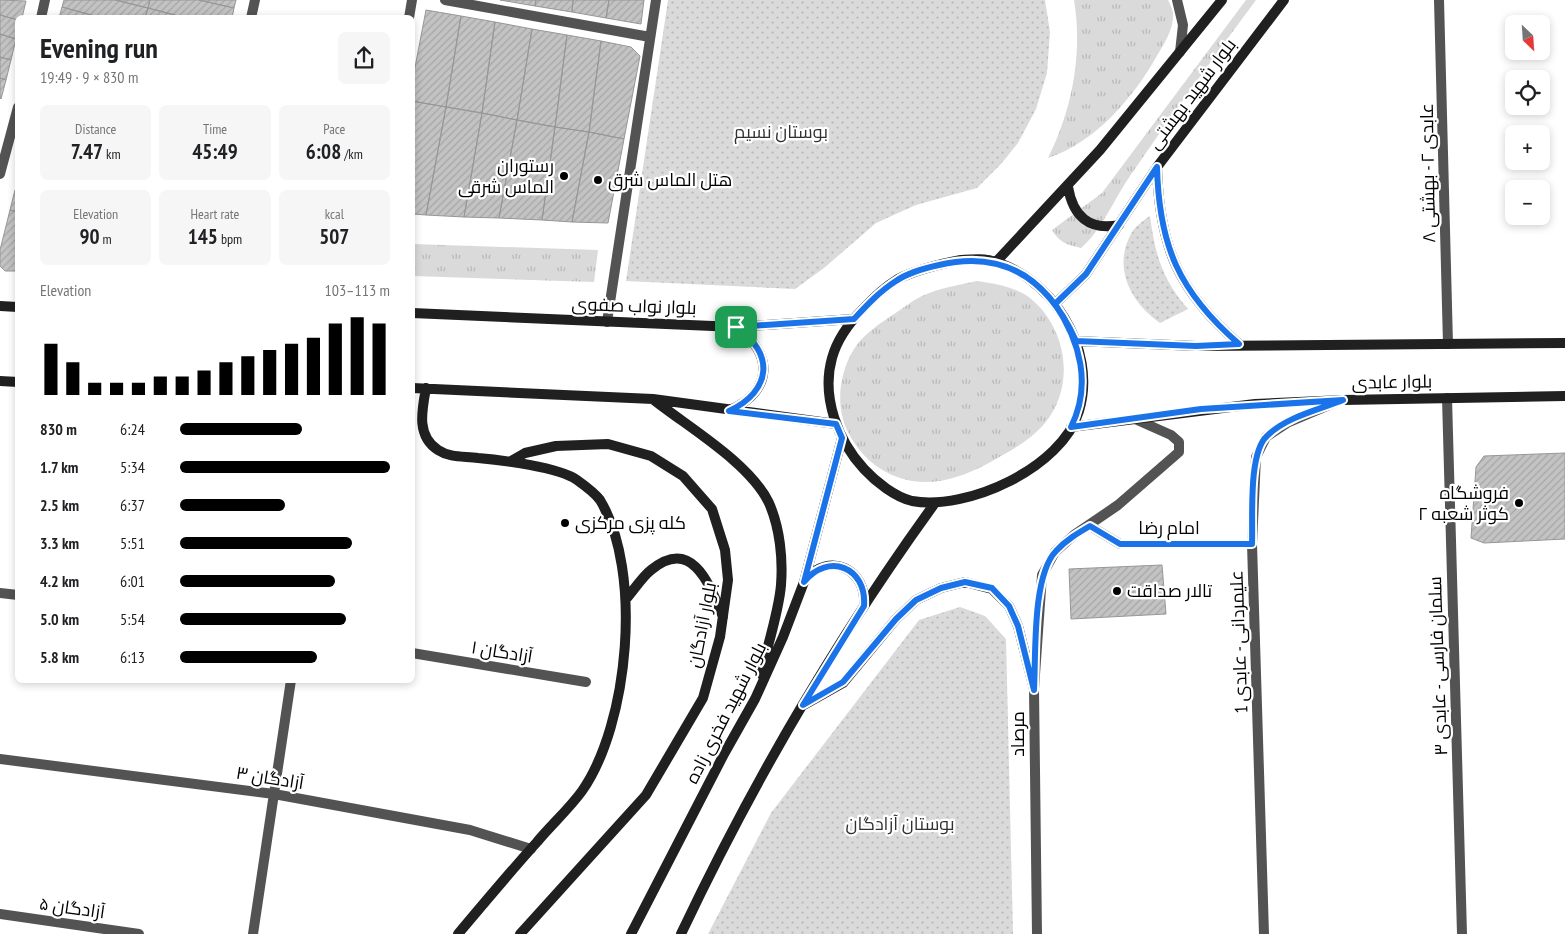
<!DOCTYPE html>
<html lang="en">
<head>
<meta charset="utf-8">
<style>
	:root { --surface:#fff; --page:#f6f6f6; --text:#202124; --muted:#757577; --accent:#000 }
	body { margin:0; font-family:"PT Sans Narrow",Cairo,sans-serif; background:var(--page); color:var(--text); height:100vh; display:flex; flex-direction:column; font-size:19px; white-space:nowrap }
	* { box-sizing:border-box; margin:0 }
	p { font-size:16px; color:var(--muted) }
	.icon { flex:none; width:28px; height:28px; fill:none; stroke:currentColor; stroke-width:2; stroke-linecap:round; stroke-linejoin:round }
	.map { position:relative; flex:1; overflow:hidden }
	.drawer { position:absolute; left:15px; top:15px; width:400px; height:668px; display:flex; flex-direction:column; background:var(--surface); border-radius:8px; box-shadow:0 2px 8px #0003 }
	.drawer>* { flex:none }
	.needle { width:32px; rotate:155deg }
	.controls { position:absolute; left:1505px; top:15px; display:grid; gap:10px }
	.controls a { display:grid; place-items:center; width:45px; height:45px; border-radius:8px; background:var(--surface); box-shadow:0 2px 8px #0003; font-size:25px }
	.pin { position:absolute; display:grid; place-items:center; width:42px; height:42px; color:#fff; margin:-21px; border-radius:10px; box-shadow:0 2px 8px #0006 }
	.round { display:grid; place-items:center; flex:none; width:52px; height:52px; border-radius:8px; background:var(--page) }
	.head { display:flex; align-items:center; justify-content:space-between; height:85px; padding:0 25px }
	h1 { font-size:28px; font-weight:700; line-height:38px }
	.stats { display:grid; grid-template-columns:repeat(3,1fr); gap:8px; height:85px; padding:5px 25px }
	.stats div { display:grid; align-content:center; border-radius:8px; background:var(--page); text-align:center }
	.stats b { font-size:21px; font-weight:700 }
	.stats small { font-size:14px; font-weight:400 }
	.stats p { font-size:14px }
	.chart { height:140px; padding:10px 25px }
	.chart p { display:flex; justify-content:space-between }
	.chart svg { width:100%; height:90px; margin-top:5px; stroke:var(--accent); stroke-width:6 }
	ul { padding:0 25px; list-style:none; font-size:16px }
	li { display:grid; grid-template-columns:80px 60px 1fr; align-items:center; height:38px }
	li i { height:12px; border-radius:6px; background:var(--accent) }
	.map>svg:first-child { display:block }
	.grass { fill:url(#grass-tufts) }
	.park { fill:url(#park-dots) }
	.building { fill:url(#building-hatch); stroke:#979797 }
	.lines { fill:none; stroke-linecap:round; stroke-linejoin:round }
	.minor { stroke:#535353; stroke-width:10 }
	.tertiary { stroke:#535353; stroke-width:10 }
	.secondary { stroke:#202020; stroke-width:10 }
	.route-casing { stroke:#fff; stroke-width:10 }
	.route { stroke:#1a73e8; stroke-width:6 }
	.poi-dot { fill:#000; stroke:#fff; stroke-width:2 }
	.labels { text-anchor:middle; stroke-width:4.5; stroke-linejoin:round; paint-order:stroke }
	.street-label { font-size:18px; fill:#000; stroke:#fff }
	.park-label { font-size:18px; fill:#313131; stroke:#fff }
	.poi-label { font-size:18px; fill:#000; stroke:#fff; text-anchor:start }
</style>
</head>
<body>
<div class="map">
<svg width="1565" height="934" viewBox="0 0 1565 934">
	<defs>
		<pattern id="grass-tufts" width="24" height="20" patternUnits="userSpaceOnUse" patternTransform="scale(1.25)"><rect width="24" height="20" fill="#dadada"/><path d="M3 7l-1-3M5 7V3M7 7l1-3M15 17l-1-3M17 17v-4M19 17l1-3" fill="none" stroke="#b9b9b9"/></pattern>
		<pattern id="park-dots" width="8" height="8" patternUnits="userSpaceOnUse" patternTransform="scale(1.25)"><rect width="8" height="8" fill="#dadada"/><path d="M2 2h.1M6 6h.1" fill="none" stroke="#b9b9b9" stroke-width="1.8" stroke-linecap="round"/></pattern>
		<pattern id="building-hatch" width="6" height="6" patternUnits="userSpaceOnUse" patternTransform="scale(1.25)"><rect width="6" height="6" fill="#c3c3c3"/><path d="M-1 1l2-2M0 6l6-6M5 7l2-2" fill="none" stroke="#a6a6a6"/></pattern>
	</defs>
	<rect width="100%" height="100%" fill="#fff"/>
	<path class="grass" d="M1074,0H1168C1170,4 1173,10 1173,14C1174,28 1165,42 1158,54C1134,97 1096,142 1048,158C1072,110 1083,54 1074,0Z
		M1246,0H1256C1213,58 1171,116 1130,176C1114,199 1102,230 1081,248C1067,245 1059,242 1052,230L1102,193Z
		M413,244L598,250L594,282L413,276Z
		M977,281C995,284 1014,286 1030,298C1067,328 1076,385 1045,423C1029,442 1008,452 987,464C960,478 930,488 900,478C876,470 859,454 848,432C835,407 839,373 854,349C864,333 881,323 897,312C905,307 913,300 922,296C940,288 958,285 977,281Z"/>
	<path class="park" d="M668,0H1045L1050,32L1047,73L1036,109L1018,143L1001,164L977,188L916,205L876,223L824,268L795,289L626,281Z
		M1150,216C1155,254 1162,279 1188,309L1160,323C1130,302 1112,267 1132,232C1136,226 1144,220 1150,216Z
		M960,607L985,616L1006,639L1013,934H708L771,813L919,620Z"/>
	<path class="building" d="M0,0L26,1L22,18H18V20L0,15Z
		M64,0H115L148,8L145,18H102L62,7Z
		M115,0H150L148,8Z
		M150,0H199L234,8L232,18H186L148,8Z
		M199,0H236L234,8Z
		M500,0H536L535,6Z
		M536,0H573L572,12L535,6Z
		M573,0H609L606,18L572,12Z
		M609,0H644L641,24L606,18Z
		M62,7L102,18H59Z
		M148,8L186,18H145Z
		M426,10L461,16L446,107L412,101V83Z
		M0,15L18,20L16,39L0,34Z
		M461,16L495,22L482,113L446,107Z
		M495,22L532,29L517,120L482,113Z
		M532,29L567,35L555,127L517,120Z
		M0,34L16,39L11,60L0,57Z
		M567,35L601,41L589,132L555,127Z
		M601,41L631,47L640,56L624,139L589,132Z
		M0,57L11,60L6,80L0,78Z
		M0,78L6,80L1,99L0,98Z
		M412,101L446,107L426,215L412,214Z
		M446,107L482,113L464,217L426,215Z
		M482,113L517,120L499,218L464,217Z
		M517,120L555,127L542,220L499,218Z
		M555,127L589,132L572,222L542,220Z
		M589,132L624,139L608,223L572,222Z
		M15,190L18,191V212L10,210Z
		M10,210L18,212V271H5L0,266V250Z
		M1565,453V539L1484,543L1471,538L1476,467L1484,456Z
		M1162,565L1166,614L1071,619L1069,569Z"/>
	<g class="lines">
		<path class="minor" d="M445,0L650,37
			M1439,0L1448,344
			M41,18L45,0
			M251,18L255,0
			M409,18L412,0
			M0,174L18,107
			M607,322L656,0
			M1447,398L1462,934
			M1090,526L1120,544H1252
			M0,593L18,595
			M412,653L586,682
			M0,759L274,794L470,830L531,849
			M0,914L139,934
			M253,934L291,680
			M1264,934L1252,544L1256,457L1266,437L1287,423L1339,401"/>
		<path class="tertiary" d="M1177,0L1183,25L1180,52
			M1037,934L1034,689L1042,575L1055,552L1074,535L1118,505L1179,452V442L1171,435L1135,419"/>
		<path class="secondary" d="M1157,167C1159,247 1179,292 1239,344
			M1068,187C1073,216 1089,231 1119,225
			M961,260C970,260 980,258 988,260C1051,274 1098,349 1079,411C1062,468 967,511 912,501C895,497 876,482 864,469C838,441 821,397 832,358C837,340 850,322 863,309C873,298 885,287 898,279C918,269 940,264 961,260Z
			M995,263L1100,150L1222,0
			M1055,304L1086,274L1157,167L1284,0
			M0,306L18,307
			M412,313L736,327L853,319
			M1076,341L1196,346L1565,343
			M0,381L18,382
			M412,388L653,399L836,424
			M426,388C422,410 416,436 438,450C450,458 464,456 478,458C501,460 559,467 577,480C584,485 595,493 600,500C643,571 629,724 582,791C569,809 551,825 537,842C510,872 484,903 458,934
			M654,400C688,427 750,463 769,503C780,528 783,559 781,585C779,611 767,647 761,674
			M730,410C773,391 774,353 736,327
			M1071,427L1255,404L1343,400L1565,396
			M511,461L525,453L556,446L608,444L651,456L683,476L712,509L725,550L728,580L720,637L703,698L646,795L520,934
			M805,580C829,551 867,569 864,605
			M626,599C634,590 642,577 651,570C693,536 710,586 723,617
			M804,705L843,683L896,619L916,600L941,588L965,582L992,589L1009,606L1018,626L1034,689
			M631,934L724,754L755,699L783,637L804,582L842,438
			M681,934C752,784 837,638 935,503"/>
	</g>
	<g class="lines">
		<g class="route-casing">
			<path id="route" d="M736,327C775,353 772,391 729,411L836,424L842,438L804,582C828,552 867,567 864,606L803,705L843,682L896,619L916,600L941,588L965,582L992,588L1009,606L1018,626L1034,690C1036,654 1032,576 1056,551C1066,540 1078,533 1090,526L1120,544H1252C1253,519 1248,453 1267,436C1286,417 1318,410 1343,400L1201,409L1071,427C1092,385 1080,341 1055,304L1086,274L1157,167C1159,246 1179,292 1239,344L1196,346L1076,341C1049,281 1006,249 939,265C925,268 909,272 896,281C880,291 867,305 854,319L736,327"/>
		</g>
		<use href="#route" class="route"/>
	</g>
	<g class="poi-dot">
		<circle cx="564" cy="176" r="5"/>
		<circle cx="598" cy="180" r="5"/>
		<circle cx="1519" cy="503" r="5"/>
		<circle cx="565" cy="523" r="5"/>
		<circle cx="1117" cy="591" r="5"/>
	</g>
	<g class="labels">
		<g class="street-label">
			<text transform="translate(1192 94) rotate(-53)" y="6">بلوار شهید بهشتی</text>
			<text transform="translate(1428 173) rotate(-91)" y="6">عابدی ۲ - بهشتی ۸</text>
			<text transform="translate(634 306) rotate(2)" y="6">بلوار نواب صفوی</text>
			<text transform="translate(1392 382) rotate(-1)" y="6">بلوار عابدی</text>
			<text x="1169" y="534">امام رضا</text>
			<text transform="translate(702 625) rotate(-79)" y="6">بلوار آزادگان</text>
			<text transform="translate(1239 642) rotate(-92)" y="6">علیمردانی - عابدی 1</text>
			<text transform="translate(502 652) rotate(9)" y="6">آزادگان ۱</text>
			<text transform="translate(1438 666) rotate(-92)" y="6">سلمان فارسی - عابدی ۳</text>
			<text transform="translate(726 713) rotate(-63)" y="6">بلوار شهید فخری زاده</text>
			<text transform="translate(1018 734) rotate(-90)" y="6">مرصاد</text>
			<text transform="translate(270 778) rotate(9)" y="6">آزادگان ۳</text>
			<text transform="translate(72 908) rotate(8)" y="6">آزادگان ۵</text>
		</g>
		<g class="park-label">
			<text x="781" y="138">بوستان نسیم</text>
			<text x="900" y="830">بوستان آزادگان</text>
		</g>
		<g class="poi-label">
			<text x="554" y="172" text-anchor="end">رستوران<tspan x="554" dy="21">الماس شرقی</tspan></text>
			<text x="608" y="186">هتل الماس شرق</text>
			<text x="1509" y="499" text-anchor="end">فروشگاه<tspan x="1509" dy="21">کوثر شعبه ۲</tspan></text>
			<text x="575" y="529">کله پزی مرکزی</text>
			<text x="1127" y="597">تالار صداقت</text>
		</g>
	</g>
</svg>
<div class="controls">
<a><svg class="needle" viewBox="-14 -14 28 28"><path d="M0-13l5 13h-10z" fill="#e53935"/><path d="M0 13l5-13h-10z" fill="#757577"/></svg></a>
<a><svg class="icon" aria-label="locate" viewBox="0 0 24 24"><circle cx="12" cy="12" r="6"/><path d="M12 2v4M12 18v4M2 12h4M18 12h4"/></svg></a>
<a>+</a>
<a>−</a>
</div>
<div class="pin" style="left:736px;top:327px;background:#1e9e55"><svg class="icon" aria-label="arrive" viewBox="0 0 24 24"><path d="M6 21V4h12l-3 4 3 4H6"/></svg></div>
<section class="drawer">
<div class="head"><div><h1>Evening run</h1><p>19:49 · 9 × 830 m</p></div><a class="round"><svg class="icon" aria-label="share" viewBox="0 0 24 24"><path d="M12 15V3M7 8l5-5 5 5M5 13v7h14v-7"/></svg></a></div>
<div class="stats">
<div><p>Distance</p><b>7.47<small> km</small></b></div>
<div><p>Time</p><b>45:49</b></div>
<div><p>Pace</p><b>6:08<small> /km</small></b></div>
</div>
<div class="stats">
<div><p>Elevation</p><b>90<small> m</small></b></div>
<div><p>Heart rate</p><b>145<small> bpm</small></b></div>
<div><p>kcal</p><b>507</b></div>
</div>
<div class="chart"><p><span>Elevation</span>103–113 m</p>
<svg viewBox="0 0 160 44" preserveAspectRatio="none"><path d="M5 44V19M15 44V28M25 44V38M35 44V38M45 44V38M55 44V35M65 44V35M75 44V32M85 44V28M95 44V25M105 44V22M115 44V19M125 44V16M135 44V9M145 44V6M155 44V9"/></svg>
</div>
<ul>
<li><b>830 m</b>6:24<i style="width:58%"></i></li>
<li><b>1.7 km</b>5:34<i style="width:100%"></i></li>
<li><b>2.5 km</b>6:37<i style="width:50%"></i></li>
<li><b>3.3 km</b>5:51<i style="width:82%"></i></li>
<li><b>4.2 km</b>6:01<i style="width:74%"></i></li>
<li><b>5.0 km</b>5:54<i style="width:79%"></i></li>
<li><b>5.8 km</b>6:13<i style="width:65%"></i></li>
</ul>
</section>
</div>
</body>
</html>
